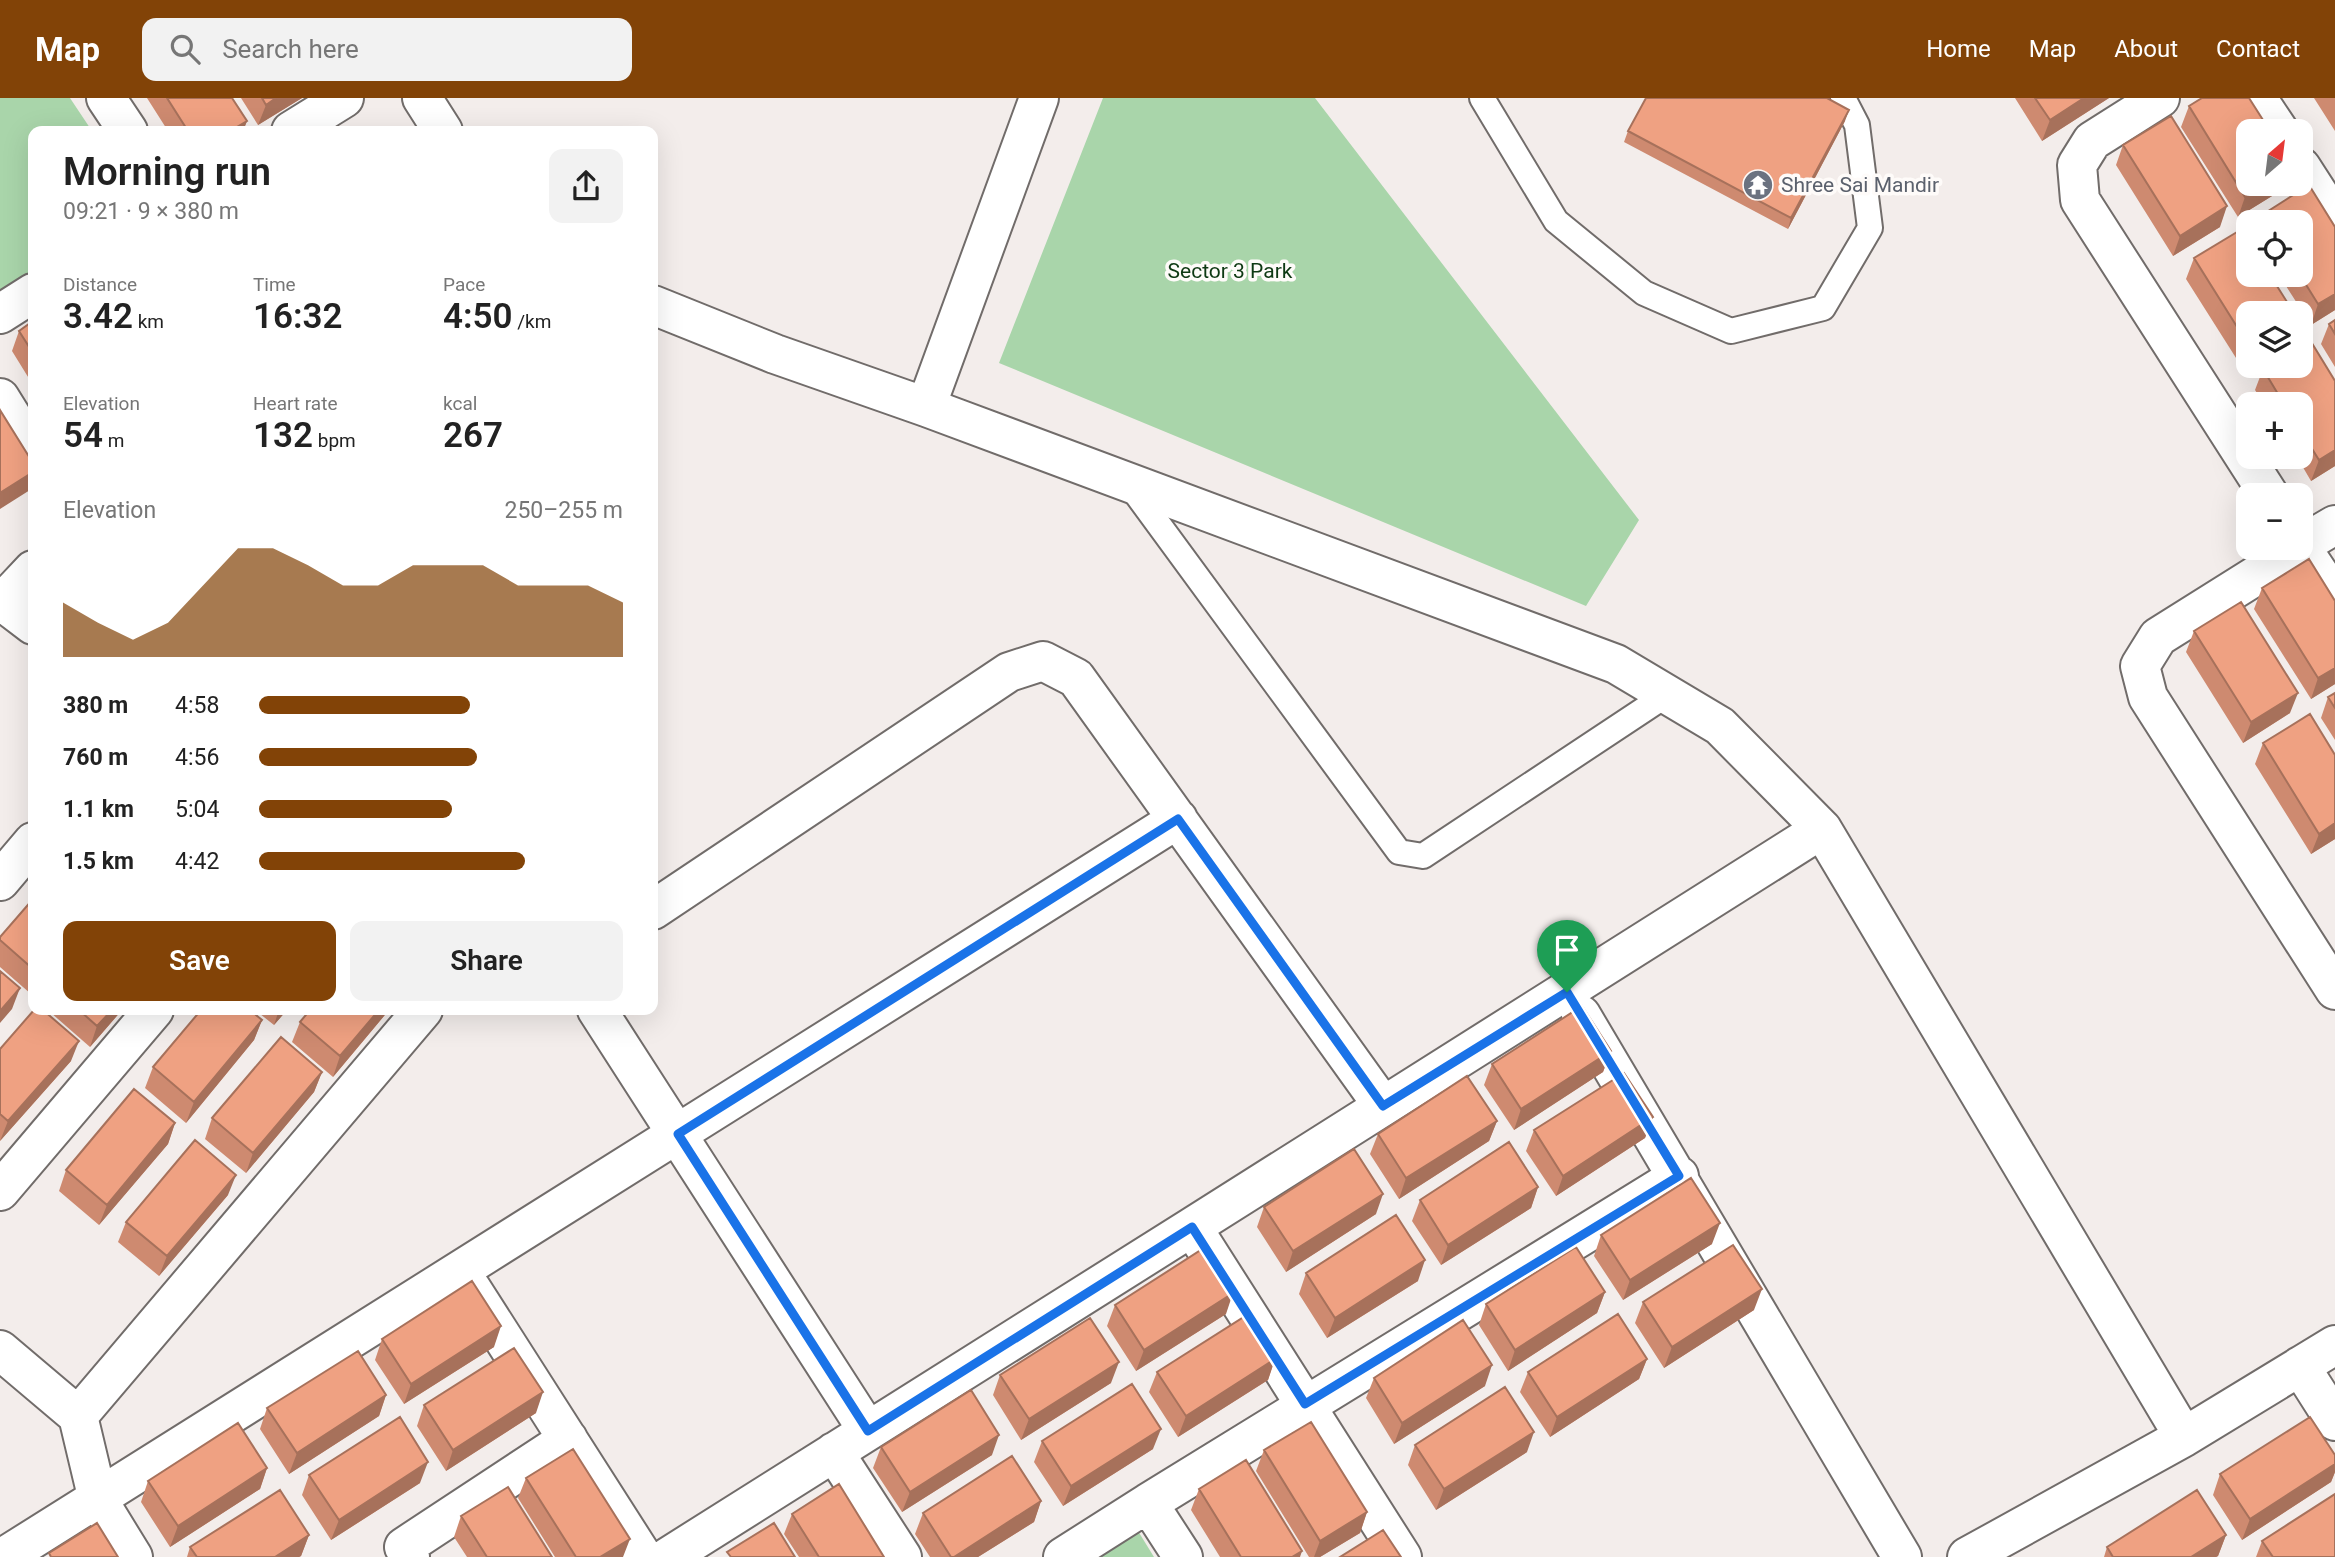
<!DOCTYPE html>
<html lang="en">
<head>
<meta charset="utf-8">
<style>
	:root { --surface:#fff; --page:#f2f2f2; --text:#222; --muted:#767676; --accent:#824307 }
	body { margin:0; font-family:Roboto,sans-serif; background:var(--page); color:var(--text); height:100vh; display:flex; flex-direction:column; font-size:26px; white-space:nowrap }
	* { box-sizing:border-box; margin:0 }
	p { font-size:23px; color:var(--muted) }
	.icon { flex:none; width:38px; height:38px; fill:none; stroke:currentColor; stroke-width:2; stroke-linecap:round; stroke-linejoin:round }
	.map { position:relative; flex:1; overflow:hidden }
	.sheet { position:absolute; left:28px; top:28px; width:630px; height:889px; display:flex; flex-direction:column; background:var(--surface); border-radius:14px; box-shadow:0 7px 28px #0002 }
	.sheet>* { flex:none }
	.needle { width:46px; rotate:28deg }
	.buttons { position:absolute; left:2236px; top:21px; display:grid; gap:14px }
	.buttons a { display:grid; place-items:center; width:77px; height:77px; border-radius:14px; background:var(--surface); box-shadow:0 7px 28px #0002; font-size:35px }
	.pin { position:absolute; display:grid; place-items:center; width:60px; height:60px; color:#fff; margin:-72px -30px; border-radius:50% 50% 50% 0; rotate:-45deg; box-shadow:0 0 7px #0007 }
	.pin .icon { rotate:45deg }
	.round { display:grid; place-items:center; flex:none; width:74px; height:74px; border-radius:14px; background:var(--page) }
	.overview { display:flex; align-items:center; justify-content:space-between; height:119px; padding:0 35px }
	h1 { font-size:38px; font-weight:600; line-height:52px }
	.metrics { display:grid; grid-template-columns:repeat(3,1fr); gap:10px; height:119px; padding:7px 35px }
	.metrics div { display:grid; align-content:center }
	.metrics b { font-size:35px; font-weight:600 }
	.metrics small { font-size:19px; font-weight:400 }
	.metrics p { font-size:19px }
	.chart { height:196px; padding:14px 35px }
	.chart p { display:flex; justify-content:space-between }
	.chart svg { width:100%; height:126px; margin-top:7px; fill:var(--accent); opacity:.7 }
	.button { display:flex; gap:14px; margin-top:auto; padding:14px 35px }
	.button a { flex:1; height:80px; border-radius:14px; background:var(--accent); color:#fff; font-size:28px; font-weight:600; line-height:80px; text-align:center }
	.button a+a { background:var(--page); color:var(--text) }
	ul { padding:0 35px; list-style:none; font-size:23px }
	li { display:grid; grid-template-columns:112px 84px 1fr; align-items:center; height:52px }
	li i { height:18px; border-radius:9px; background:var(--accent) }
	header { display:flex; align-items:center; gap:42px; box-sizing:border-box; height:98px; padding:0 35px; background:var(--accent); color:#fff }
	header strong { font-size:33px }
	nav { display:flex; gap:38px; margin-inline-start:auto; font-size:24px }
	.search { width:490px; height:63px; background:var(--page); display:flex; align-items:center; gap:18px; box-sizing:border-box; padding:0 24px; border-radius:14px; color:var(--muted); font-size:26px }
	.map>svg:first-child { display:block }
	.green { fill:#a9d5aa }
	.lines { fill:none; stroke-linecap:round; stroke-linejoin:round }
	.service-casing { stroke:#716c6a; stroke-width:28 }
	.minor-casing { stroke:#716c6a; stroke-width:42 }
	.service { stroke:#fff; stroke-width:24 }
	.minor { stroke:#fff; stroke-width:38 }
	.wall { fill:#ce8a70 }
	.shaded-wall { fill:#a7715b }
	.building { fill:#efa182; stroke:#a7715b; stroke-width:2 }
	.route-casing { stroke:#fff; stroke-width:14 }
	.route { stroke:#1a73e8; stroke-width:9 }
	.labels { text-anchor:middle; stroke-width:7; stroke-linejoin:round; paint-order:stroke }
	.worship-label { font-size:21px; fill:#5b616d; stroke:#fefbf9; text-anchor:start }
	.park-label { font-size:21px; fill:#0e3913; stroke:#fefbf9 }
</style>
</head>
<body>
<header>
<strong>Map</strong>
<div class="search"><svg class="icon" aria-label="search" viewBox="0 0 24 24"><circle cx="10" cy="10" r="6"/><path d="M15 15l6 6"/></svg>Search here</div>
<nav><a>Home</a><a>Map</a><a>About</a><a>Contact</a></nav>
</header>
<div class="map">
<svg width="2335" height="1459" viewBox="0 0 2335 1459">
	<rect width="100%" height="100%" fill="#f3edeb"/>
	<path class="green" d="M0,0H70L92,33H33V176L0,197Z
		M1103,0H1315L1639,422L1586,508L999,265Z
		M1138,1433L1154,1459H1097Z"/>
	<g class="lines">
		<g class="service-casing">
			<path id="service" d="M1482,0L1556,123L1644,195L1731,233L1823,210L1870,130L1857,27L1843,0
				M1129,386L1399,754L1423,758L1666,597"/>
		</g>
		<g class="minor-casing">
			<path id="minor" d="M106,0L128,33
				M422,0L443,33
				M2160,0L2092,43L2077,67L2080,102L2269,397
				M2257,0L2279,33
				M291,33L344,0
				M2301,69L2335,122
				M653,207L775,256L926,309L1616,566L1720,628L1822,731L2184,1339
				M0,216L33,195
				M0,300L33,353
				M926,309L1039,0
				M2301,447L2335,427
				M2301,449L2335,500
				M2300,450L2158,539L2140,568L2148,599L2335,892
				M3,504L33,527
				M0,507L33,472
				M0,783L33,744
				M653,812L1009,574L1043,563L1076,580L1383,1008
				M597,912L868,1333L668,1459
				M1581,917L1902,1459
				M0,1093L154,912
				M471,1190L643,1459
				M0,1252L78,1318L423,912
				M2300,1268L2335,1323
				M78,1318L98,1402L133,1459
				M868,1333L1192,1129
				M834,1354L902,1459
				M4,1459L1178,721
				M410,1459L404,1449L568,1341
				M1063,1459L1148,1405
				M1183,1459L1148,1405L1679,1078
				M1402,1459L1192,1129L1822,731
				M1967,1459L2184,1339L2335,1247"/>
		</g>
		<use href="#service" class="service"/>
		<use href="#minor" class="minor"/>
	</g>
	<path class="wall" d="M147,0H232L247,23L243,33H168Z
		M241,0H302L258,27Z
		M2015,0H2109L2042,43Z
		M2314,0H2335V33Z
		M2189,8L2285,90L2238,119L2181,29Z
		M1845,23L1788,131L1624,44L1628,33Z
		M2123,47L2220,129L2173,158L2116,67Z
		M2262,117L2335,129V212L2311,227L2279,177H2301V124H2259Z
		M2194,160L2249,215V267L2243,271L2186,181Z
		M2335,222V269L2321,246L2329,226Z
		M33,223V287L12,253L19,233Z
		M2263,271L2335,283V368L2311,383L2297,359H2301V306H2264L2255,292Z
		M2262,490L2335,503V586L2311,601L2254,511Z
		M2194,533L2290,615L2243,645L2186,554Z
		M2335,595V642L2321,620L2328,599Z
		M2263,645L2335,741L2311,756L2255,666Z
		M33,801V894L31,896L0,869V839Z
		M51,912H122L90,949L50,914Z
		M255,912H287L274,927Z
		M310,912H389L333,979L292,944L300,924Z
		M262,922L254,942L186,1025L145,990L153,969Z
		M0,951L71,963L0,1043Z
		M1611,953L1603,974L1514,1032L1484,987L1492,966Z
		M322,974L314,994L246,1075L205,1041L212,1020Z
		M1653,1019L1645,1040L1556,1098L1526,1053L1534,1032Z
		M1497,1023L1489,1043L1399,1101L1370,1056L1378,1036Z
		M175,1025L168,1046L99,1127L59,1093L66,1072Z
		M1538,1089L1531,1110L1441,1167L1412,1123L1420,1102Z
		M228,1097L159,1178L118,1144L126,1124Z
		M1264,1109L1376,1116L1286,1174L1257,1129Z
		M1601,1137L1712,1146L1623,1202L1594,1158Z
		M1306,1175L1418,1183L1327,1240L1299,1196Z
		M1605,1194L1597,1215L1508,1273L1479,1227L1486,1206Z
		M1643,1204L1754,1212L1664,1270L1635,1225Z
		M1115,1207L1226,1216L1136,1273L1107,1228Z
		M382,1241L494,1249L404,1306L375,1262Z
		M1275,1261L1268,1282L1178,1339L1149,1294L1157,1274Z
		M1647,1261L1639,1281L1550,1339L1520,1294L1528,1274Z
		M1000,1277L1111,1285L1021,1342L993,1297Z
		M1374,1280L1485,1288L1394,1346L1366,1300Z
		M386,1297L379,1318L289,1376L260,1331L267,1310Z
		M424,1307L536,1315L446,1373L417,1328Z
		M1042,1343L1153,1351L1063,1408L1034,1364Z
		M1415,1347L1527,1354L1436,1412L1408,1367Z
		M881,1349L992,1357L902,1414L873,1370Z
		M1264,1352L1367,1414L1360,1435L1320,1459H1309L1256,1373Z
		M2335,1357V1374L2331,1384L2242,1442L2213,1397L2220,1376Z
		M267,1370L260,1391L170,1449L141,1404L148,1383Z
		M309,1377L420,1385L331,1442L302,1397Z
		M526,1380L623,1459H555L518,1400Z
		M1199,1391L1300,1459H1220L1191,1412Z
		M1041,1403L1034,1424L978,1459H930L915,1436L923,1415Z
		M792,1416L884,1459H799L784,1436Z
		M461,1418L552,1459H467L454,1439Z
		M309,1437L301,1458L299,1459H187L190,1449Z
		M2226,1437L2218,1458L2216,1459H2104L2107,1449Z
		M2262,1443L2335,1459H2256Z"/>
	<path class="shaded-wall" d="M276,0H302L258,27L266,7Z
		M2084,0H2109L2042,43L2050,22Z
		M1849,12L1845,23L1788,131L1791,120Z
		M247,23L243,33H230Z
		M2266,86H2286L2285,90L2238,119L2245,99Z
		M2227,108L2220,129L2173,158L2180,138Z
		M2335,196V212L2311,227L2318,206Z
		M2249,254V267L2243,271Z
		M2335,352V368L2311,383L2319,362Z
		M33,374V383L30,392L0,411V395Z
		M2335,570V586L2311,601L2318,580Z
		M2298,595L2290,615L2243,645L2251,624Z
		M2335,725V741L2311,756L2319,736Z
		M20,890L12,911L0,925V913Z
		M112,912H122L90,949L97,928Z
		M279,912H287L274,927Z
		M379,912H389L333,979L340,958Z
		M262,922L254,942L186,1025L194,1004Z
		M79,943L71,963L0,1043L8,1023Z
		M1611,953L1603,974L1514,1032L1521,1011Z
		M322,974L314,994L246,1075L253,1055Z
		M1653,1019L1645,1040L1556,1098L1563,1078Z
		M1497,1023L1489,1043L1399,1101L1406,1080Z
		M175,1025L168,1046L99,1127L107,1107Z
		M236,1077L228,1097L159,1178L167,1158Z
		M1538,1089L1531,1110L1441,1167L1448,1147Z
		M1383,1096L1376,1116L1286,1174L1293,1153Z
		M1720,1125L1712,1146L1623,1202L1630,1182Z
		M1425,1162L1418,1183L1327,1240L1335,1220Z
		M1762,1191L1754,1212L1664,1270L1672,1249Z
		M1605,1194L1597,1215L1508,1273L1515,1252Z
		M1233,1195L1226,1216L1136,1273L1144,1252Z
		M501,1228L494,1249L404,1306L411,1286Z
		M1275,1261L1268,1282L1178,1339L1186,1318Z
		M1647,1261L1639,1281L1550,1339L1557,1319Z
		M1119,1264L1111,1285L1021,1342L1029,1321Z
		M1492,1267L1485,1288L1394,1346L1402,1325Z
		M543,1294L536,1315L446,1373L453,1352Z
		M386,1297L379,1318L289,1376L297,1355Z
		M1161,1331L1153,1351L1063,1408L1071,1388Z
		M1534,1334L1527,1354L1436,1412L1444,1391Z
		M999,1337L992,1357L902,1414L910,1394Z
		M428,1364L420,1385L331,1442L339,1422Z
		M2335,1366V1374L2331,1384L2242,1442L2250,1421Z
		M267,1370L260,1391L170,1449L178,1428Z
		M1041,1403L1034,1424L978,1459H954Z
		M1367,1414L1360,1435L1320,1459H1314L1320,1443Z
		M309,1437L301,1458L299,1459H275Z
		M2226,1437L2218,1458L2216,1459H2191Z
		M630,1441L623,1459H600Z
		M1302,1453L1300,1459H1292Z"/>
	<path class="building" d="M167,0H232L247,23L230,33H188Z
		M262,0H276L266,7Z
		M1646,0H1827L1849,12L1791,120L1628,33Z
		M2035,0H2084L2050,22Z
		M2202,0H2249L2270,33H2249V86H2266L2245,99L2189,8Z
		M2171,18L2227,108L2180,138L2123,47Z
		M2309,87L2335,129V196L2318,206L2300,177H2301V124H2267L2262,117Z
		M2242,131L2249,142V177H2270L2294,215H2249V248L2194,160Z
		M2335,222V236L2329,226Z
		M33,223V255L19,233Z
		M2310,242L2335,283V352L2319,362L2301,333V306H2284L2263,271L2269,268H2301V247Z
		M0,312L33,365V374L0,395Z
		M2309,461L2335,503V570L2318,580L2262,490Z
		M2241,504L2298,595L2251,624L2194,533Z
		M2335,595V610L2328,599Z
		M2310,616L2335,657V725L2319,736L2263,645Z
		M33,801V871L0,842V839Z
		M0,873L20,890L0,913Z
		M1582,908L1611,953L1521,1011L1492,966Z
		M34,912H43L79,943L8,1023L0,1016V951Z
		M79,912H112L97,928Z
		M201,912H250L262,922L194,1004L153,969Z
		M310,912H379L340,958L300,924Z
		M281,939L322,974L253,1055L212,1020Z
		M1624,975L1653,1019L1563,1078L1534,1032Z
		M1467,978L1497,1023L1406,1080L1378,1036Z
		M134,991L175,1025L107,1107L66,1072Z
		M195,1042L236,1077L167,1158L126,1124Z
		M1509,1044L1538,1089L1448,1147L1420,1102Z
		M1354,1051L1383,1096L1293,1153L1264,1109Z
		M1691,1080L1720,1125L1630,1182L1601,1137Z
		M1396,1117L1425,1162L1335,1220L1306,1175Z
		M1733,1147L1762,1191L1672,1249L1643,1204Z
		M1576,1149L1605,1194L1515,1252L1486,1206Z
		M1204,1150L1233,1195L1144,1252L1115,1207Z
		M472,1183L501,1228L411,1286L382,1241Z
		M1618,1216L1647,1261L1557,1319L1528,1274Z
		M1247,1217L1275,1261L1186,1318L1157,1274Z
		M1090,1220L1119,1264L1029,1321L1000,1277Z
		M1463,1222L1492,1267L1402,1325L1374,1280Z
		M514,1250L543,1294L453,1352L424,1307Z
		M358,1253L386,1297L297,1355L267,1310Z
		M1132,1286L1161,1331L1071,1388L1042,1343Z
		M1505,1289L1534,1334L1444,1391L1415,1347Z
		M971,1292L999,1337L910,1394L881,1349Z
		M400,1319L428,1364L339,1422L309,1377Z
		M2310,1319L2335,1357V1366L2250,1421L2220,1376Z
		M1311,1324L1367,1414L1320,1443L1264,1352Z
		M238,1325L267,1370L178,1428L148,1383Z
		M573,1351L630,1441L600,1459H576L526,1380Z
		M1012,1358L1041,1403L954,1459H951L923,1415Z
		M1246,1362L1302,1453L1292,1459H1241L1199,1391Z
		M839,1386L884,1459H819L792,1416Z
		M508,1389L552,1459H487L461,1418Z
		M280,1392L309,1437L275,1459H197L190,1449Z
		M2197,1392L2226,1437L2191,1459H2113L2107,1449Z
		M2335,1396V1459H2273L2262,1443Z
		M97,1425L118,1459H51L49,1455Z
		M774,1425L795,1459H731L727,1454Z
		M1383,1432L1401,1459H1340Z"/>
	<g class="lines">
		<g class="route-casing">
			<path id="route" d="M1178,721L1383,1008L1567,894L1679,1078L1305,1306L1192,1129L868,1333L678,1036Z"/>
		</g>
		<use href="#route" class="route"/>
	</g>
	<defs>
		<g id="temple-disc" transform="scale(1.575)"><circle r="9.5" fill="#6b7280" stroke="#fefbf9"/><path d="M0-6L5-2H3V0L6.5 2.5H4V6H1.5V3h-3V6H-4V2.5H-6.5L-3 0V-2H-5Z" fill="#fff"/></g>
	</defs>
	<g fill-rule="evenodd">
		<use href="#temple-disc" x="1758" y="87"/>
	</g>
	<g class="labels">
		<g class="worship-label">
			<text x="1781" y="94">Shree Sai Mandir</text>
		</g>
		<g class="park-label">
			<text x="1230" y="180">Sector 3 Park</text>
		</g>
	</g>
</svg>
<div class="buttons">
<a><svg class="needle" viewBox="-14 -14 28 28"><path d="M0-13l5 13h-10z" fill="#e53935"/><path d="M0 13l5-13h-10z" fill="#767676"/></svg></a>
<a><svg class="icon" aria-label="locate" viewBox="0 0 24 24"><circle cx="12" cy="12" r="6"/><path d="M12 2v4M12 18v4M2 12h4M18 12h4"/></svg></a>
<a><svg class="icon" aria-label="layers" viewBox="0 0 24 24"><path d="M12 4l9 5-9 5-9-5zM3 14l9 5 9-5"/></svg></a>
<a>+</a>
<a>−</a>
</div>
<div class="pin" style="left:1567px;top:894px;background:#1e9e55"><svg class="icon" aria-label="arrive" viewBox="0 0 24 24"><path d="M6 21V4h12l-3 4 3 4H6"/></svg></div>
<section class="sheet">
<div class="overview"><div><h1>Morning run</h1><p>09:21 · 9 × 380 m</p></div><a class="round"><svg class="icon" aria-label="share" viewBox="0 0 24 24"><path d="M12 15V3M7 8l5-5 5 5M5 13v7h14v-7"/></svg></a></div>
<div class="metrics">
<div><p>Distance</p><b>3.42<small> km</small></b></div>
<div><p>Time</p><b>16:32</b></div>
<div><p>Pace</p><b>4:50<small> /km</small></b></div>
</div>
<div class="metrics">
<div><p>Elevation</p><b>54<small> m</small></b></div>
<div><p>Heart rate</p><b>132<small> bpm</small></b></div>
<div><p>kcal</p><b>267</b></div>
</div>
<div class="chart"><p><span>Elevation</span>250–255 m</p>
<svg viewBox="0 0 160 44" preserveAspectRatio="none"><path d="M0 44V25L10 32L20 38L30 32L40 19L50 6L60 6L70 12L80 19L90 19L100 12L110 12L120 12L130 19L140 19L150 19L160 25V44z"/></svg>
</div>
<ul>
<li><b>380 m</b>4:58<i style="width:58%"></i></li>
<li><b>760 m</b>4:56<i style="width:60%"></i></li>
<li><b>1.1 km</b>5:04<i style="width:53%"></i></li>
<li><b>1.5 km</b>4:42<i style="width:73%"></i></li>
</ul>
<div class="button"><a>Save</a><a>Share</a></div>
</section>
</div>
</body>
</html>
